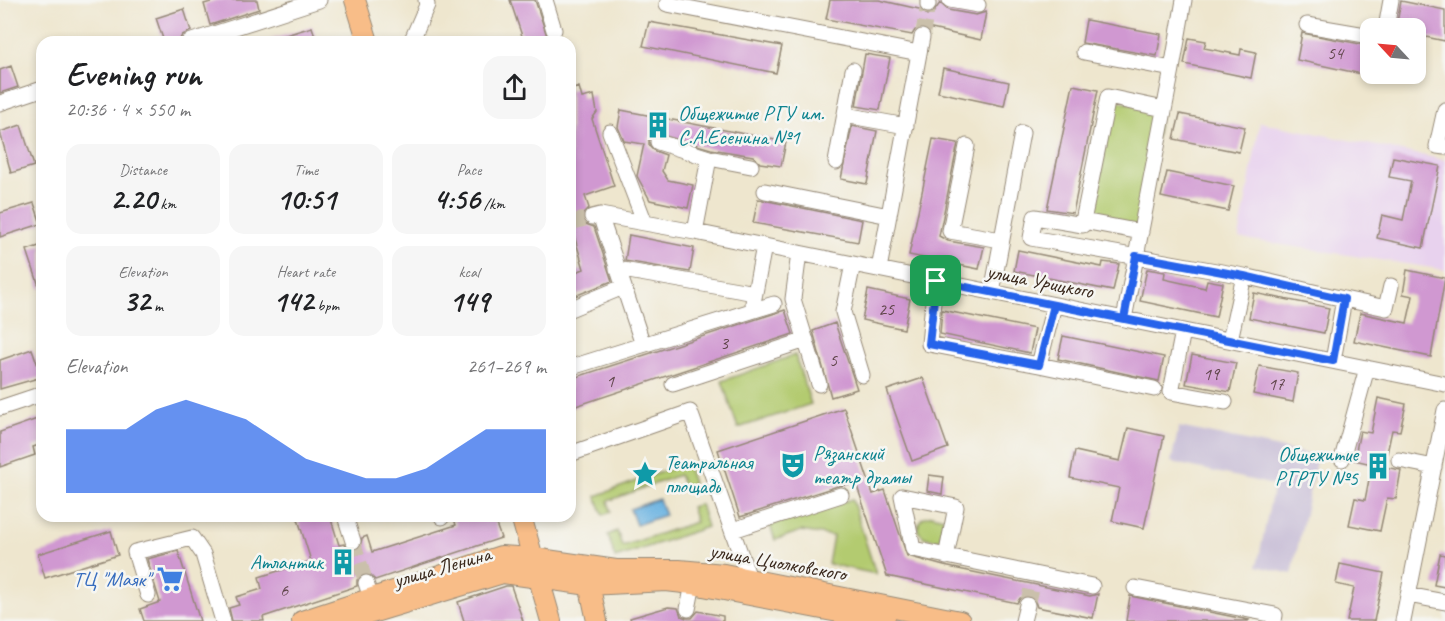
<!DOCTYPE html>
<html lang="en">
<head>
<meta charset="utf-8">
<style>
	:root { --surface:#fff; --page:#f6f6f6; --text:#202124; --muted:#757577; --accent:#2563eb }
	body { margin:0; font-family:Caveat,sans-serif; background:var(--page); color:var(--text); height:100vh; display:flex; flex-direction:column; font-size:22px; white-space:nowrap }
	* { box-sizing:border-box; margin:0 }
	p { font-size:20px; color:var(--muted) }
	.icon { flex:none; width:33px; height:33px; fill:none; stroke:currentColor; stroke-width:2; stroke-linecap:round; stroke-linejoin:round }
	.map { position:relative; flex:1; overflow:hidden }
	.drawer { position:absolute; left:36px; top:36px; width:540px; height:486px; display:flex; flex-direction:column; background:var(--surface); border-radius:18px; box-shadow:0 3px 9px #0003 }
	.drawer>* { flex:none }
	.needle { width:39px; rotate:296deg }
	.controls { position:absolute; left:1360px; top:18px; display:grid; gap:12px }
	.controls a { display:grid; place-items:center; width:66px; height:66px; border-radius:12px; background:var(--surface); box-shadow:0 3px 9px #0003; font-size:30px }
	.pin { position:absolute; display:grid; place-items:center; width:51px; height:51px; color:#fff; margin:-26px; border-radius:12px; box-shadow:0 3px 9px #0006 }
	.round { display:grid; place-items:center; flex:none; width:63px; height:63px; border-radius:18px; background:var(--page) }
	.head { display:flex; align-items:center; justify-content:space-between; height:102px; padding:0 30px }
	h1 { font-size:33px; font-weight:700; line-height:45px }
	.figures { display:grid; grid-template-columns:repeat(3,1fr); gap:9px; height:102px; padding:6px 30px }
	.figures div { display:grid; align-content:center; border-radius:15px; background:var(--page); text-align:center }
	.figures b { font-size:30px; font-weight:700 }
	.figures small { font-size:16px; font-weight:400 }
	.figures p { font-size:16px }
	.chart { height:168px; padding:12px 30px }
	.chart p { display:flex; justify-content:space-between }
	.chart svg { width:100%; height:108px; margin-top:6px; fill:var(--accent); opacity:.7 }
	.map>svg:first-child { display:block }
	.built { fill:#e8d2ee }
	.industrial { fill:#c9bfd7 }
	.green { fill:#b3cb70; stroke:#777a47; stroke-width:1.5 }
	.water { fill:#6ab2e1; stroke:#526e80; stroke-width:1.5 }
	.building { fill:#d098d1 }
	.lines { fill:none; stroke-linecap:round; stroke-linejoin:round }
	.minor-tunnel { stroke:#cac0ab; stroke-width:15; stroke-dasharray:15 8; stroke-linecap:butt }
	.minor-casing { stroke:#948876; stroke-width:17 }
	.major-casing { stroke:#948876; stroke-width:22 }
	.minor { stroke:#fff; stroke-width:15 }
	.major { stroke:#f8bd88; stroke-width:20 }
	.route-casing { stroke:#fff; stroke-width:12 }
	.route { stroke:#2563eb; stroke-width:8 }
	.labels { text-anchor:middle; stroke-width:5; stroke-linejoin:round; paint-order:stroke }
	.number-label { font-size:18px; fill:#60464b }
	.culture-label { font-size:21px; fill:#0d838f; stroke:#f6f6f2; text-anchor:start }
	.street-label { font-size:21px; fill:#3b2a1e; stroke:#f6f6f2 }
	.shop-label { font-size:21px; fill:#366cbe; stroke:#f6f6f2; text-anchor:end }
</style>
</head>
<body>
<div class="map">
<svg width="1445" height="621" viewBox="0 0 1445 621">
	<rect width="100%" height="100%" fill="#f6f6f2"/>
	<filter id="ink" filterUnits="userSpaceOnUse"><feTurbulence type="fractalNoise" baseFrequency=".0167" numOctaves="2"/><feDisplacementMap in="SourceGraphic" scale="12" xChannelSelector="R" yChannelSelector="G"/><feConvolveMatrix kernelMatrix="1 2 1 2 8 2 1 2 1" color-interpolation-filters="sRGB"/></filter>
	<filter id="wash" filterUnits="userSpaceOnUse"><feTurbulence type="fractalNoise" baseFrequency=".008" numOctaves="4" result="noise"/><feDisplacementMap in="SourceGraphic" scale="24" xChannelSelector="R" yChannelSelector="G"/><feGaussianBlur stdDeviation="1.35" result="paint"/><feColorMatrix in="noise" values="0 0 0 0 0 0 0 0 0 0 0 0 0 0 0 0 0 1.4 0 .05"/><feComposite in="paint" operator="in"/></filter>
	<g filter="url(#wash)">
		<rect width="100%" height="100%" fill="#eee6ce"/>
		<path class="built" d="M1260,122L1445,160V270L1239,238Z"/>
		<path class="industrial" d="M1179,427L1317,456L1292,574L1257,566L1274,485L1171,462Z"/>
		<path class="green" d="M1110,99L1161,111L1139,229L1086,220Z
			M795,355L811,404L738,428L722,381Z
			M686,463L693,483L684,487L679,475L608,501L611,512L603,515L596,496Z
			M852,499L876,574L828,564L833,536L801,531L775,540L770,525Z
			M700,504L707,527L615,558L608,535L617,531L622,546L696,522L691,507Z
			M932,515L944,518L940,541L924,537L918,531C918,520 921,517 932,515Z"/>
		<path class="water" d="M659,499L665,515L636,525L630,509Z"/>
		<g id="blocks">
			<path class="building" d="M217,0H257L259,9L210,25L204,4Z
				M510,0H535L549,42H524Z
				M830,0H879L919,9L927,15L933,13L940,3L948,10L976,15L986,12L981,40L923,27L915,30L912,35L826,19Z
				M1401,1L1445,10V41L1416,35V28H1396Z
				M184,9L191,31L182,35L179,41L164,42L156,18Z
				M1086,20L1161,34L1157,56L1082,43Z
				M649,22L782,46L776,73L643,46Z
				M312,27L317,42H271L270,40Z
				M1302,33L1371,46V76L1297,60Z
				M1189,38L1206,41L1204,48L1240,55L1241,49L1256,52L1251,78L1184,64Z
				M865,54L890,58L880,110L856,106Z
				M11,66L18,87L0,93V70Z
				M943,68L1009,82L1004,106L938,92Z
				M1073,85L1098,90L1073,213L1047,209Z
				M579,87L582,98L594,95L597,112L592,119L614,186L585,196L589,208L583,214L582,219L585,224L594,227L612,281L570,298V274L584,269L570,222V90Z
				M621,110L786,142L781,166L760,163L753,156L711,149L655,133L649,139V145L655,151L666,155L662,171L668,180L693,185L688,208L650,200L637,176L644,144L624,141L618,127Z
				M1180,114L1245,127L1239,152L1174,139Z
				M21,125L34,166L11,173L0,132Z
				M852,126L877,131L867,184L841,179Z
				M933,139L958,143L939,236L948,241L984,247L979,269L909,255Z
				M1393,157L1440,166L1423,248L1377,238L1382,215L1403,220L1411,181L1389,177Z
				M1167,172L1234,186L1228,211L1161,197Z
				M758,199L862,220L858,242L753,223Z
				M34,203L41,224L0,237V213Z
				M629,235L694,248L690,272L625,261Z
				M42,245V289H40L27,250Z
				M1018,250L1102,267L1103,262L1119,264L1113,291L1014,271Z
				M1147,269L1165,272L1164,279L1205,288L1207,280L1223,283L1216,317L1140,301Z
				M1407,270L1445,278L1431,357L1354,341L1360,313L1407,323L1413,296L1403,294Z
				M868,290L910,299L904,329L862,320Z
				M1254,293L1329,308L1324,333L1249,318Z
				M785,310L793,334L570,408V379Z
				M942,310L1035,329L1030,353L940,334Z
				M835,323L857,389L831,397L813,331Z
				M1063,336L1164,357L1159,381L1058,359Z
				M32,349L42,377L0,389V360Z
				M1192,355L1236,363L1230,392L1186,384Z
				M1259,366L1298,373L1293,402L1253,394Z
				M923,378L948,448L912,461L887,390Z
				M1378,398L1406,404L1400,431L1392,430L1384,467L1401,470L1396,499L1387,498L1380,531L1349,525L1355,498L1365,500L1372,464L1354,460L1360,431L1371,433Z
				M844,408L873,494L885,490L907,556L944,566L1090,596L1098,594L1093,618L1037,607L1034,598L1029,595L1020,598L1017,603L887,576L856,483L838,486L740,517L718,450Z
				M40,418L42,444L33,447L35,455L0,467V432Z
				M1128,428L1164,436L1144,528L1112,521L1119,488L1070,478L1075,451L1120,461Z
				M929,475L944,477L942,494L927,491Z
				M297,516H330L339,545L344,544L352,551L360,548L362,538L367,536L372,552L456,525L453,516H493L501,538L375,580L369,574H362L357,580V586L263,617L264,621H232L229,608L239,605L236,597L262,589L259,577L311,561Z
				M111,531L118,555L45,578L38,554Z
				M178,551L200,621H144L140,609L160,602L147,559Z
				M1440,554L1445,555V587L1434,585Z
				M1340,564L1384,573L1374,621H1347L1354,588L1336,584Z
				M506,586H511L523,621H464L458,602Z
				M1130,596L1249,620L1248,621H1126Z
				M668,607L678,608L681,616L686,618H692L698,611L723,616V621H631L630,618Z"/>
		</g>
	</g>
	<g filter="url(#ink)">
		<use href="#blocks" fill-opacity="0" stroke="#948876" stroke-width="1.5"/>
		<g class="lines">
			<path class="minor-tunnel" d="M922,37L928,5
				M570,223L592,217
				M353,541L366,583
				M1027,605L1033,581"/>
			<g class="minor-casing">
				<path id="minor" d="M545,0L554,30
					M950,0L978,5
					M667,4L919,53
					M928,5V0
					M1307,25L1371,36
					M1386,28L1391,0
					M189,42L319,0
					M411,42L427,5L426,0
					M1084,52L1172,69L1124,319
					M1172,69L1184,0
					M0,103L42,89
					M1445,110L1437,146L1445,147
					M845,115L906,126
					M610,132L645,223
					M658,142L709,158
					M967,146L950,231L1001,240
					M836,162L853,70
					M765,191L889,216
					M600,215L643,345
					M592,217L600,215L695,232L1445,384
					M1083,221V225L1035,217L1031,238L1244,276
					M695,232L709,158L751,166
					M1141,232L1083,221L1108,97L1164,109
					M799,253L793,299L819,384
					M853,264L843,312L862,375
					M617,269L755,293
					M879,269L922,37
					M935,281L929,344L1039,365L1054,305
					M992,292L1022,133
					M1344,299L1386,308L1391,286
					M753,303L764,246
					M570,309L623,287
					M1183,331L1171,392L1225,402
					M1230,340L1244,276L1344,299L1333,361
					M1039,365L1154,389
					M575,366L774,304
					M673,384L806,340
					M0,408L42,394
					M570,454L690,412L749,578
					M1342,459L1367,368
					M1399,460L1434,467
					M345,516L353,541
					M442,516V517
					M733,530L841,495
					M946,557L956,507L902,496L913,549L1092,586
					M366,583L371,598
					M1135,588L1275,615L1274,621
					M148,595L135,552L192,538L203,554L223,621
					M1408,595L1445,602
					M688,609L693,584
					M1023,621L1027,605
					M1403,621L1445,410"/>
			</g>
			<g class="major-casing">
				<path id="major" d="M355,0L368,42
					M521,516L551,621
					M587,574L597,621
					M302,621L501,556L533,558L616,570H679L724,574L960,621
					M345,621L503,573L589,585L666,581L693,584L885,621"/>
			</g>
			<use href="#minor" class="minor"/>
			<use href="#major" class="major"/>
		</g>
	</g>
	<g class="lines" filter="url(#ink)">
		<g class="route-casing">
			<path id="route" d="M936,281C1068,308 1200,335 1333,361L1344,299L1244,276L1136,256L1124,319L1054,305L1039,365L929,344L936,281"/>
		</g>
		<use href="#route" class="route"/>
	</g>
	<defs>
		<g id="building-bare" transform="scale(2.07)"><path d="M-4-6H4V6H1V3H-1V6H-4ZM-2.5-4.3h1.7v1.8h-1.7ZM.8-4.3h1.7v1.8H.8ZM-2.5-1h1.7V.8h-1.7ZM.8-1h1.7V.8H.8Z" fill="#0f9aa8" stroke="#f6f6f2" stroke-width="2.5" paint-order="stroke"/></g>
		<g id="theatre-bare" transform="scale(2.07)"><path d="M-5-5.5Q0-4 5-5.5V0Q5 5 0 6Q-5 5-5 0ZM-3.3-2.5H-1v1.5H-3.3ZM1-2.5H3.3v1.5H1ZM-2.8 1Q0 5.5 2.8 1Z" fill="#0f9aa8" stroke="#f6f6f2" stroke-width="2.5" paint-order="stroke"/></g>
		<g id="sight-bare" transform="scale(2.07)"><path d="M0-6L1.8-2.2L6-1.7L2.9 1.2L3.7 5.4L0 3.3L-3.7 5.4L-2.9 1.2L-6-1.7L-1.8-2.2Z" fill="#0f9aa8" stroke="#f6f6f2" stroke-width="2.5" paint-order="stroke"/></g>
		<g id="supermarket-bare" transform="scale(2.07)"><path d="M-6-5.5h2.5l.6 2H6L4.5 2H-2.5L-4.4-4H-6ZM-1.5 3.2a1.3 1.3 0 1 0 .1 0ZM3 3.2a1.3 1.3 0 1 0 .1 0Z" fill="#3f7fe0" stroke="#f6f6f2" stroke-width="2.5" paint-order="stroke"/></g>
	</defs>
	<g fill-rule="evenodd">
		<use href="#building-bare" x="658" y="125"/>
		<use href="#theatre-bare" x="793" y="465"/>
		<use href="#building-bare" x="1378" y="466"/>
		<use href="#sight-bare" x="645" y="474"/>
		<use href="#building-bare" x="343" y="562"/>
		<use href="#supermarket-bare" x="170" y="579"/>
	</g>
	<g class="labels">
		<g class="number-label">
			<text x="1335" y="59">54</text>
			<text x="886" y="315">25</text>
			<text x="724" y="349">3</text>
			<text x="833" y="366">5</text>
			<text x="1211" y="380">19</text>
			<text x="610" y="387">1</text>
			<text x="1276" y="390">17</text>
			<text x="284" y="596">6</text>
		</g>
		<g class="culture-label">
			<text x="678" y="120">Общежитие РГУ им.<tspan x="678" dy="24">С.А.Есенина №1</tspan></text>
			<text x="813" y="460">Рязанский<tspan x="813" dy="24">театр драмы</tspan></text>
			<text x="1358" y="461" text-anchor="end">Общежитие<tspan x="1358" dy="24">РГРТУ №5</tspan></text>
			<text x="665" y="469">Театральная<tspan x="665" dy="24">площадь</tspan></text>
			<text x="323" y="569" text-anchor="end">Атлантик</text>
		</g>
		<g class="street-label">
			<text transform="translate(1040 281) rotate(11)" y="7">улица Урицкого</text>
			<text transform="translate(778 562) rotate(10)" y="7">улица Циолковского</text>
			<text transform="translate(442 567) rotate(-16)" y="7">улица Ленина</text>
		</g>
		<g class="shop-label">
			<text x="150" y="586">ТЦ "Маяк"</text>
		</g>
	</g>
</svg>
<div class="controls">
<a><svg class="needle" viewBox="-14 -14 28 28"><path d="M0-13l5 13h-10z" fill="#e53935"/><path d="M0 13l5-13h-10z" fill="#757577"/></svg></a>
</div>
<div class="pin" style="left:936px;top:281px;background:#1e9e55"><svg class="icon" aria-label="arrive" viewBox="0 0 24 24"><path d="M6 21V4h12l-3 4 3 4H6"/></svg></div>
<section class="drawer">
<div class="head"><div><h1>Evening run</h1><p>20:36 · 4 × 550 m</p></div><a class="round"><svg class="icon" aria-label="share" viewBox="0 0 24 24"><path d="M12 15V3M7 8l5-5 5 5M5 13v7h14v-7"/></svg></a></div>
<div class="figures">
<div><p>Distance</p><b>2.20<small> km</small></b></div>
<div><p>Time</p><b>10:51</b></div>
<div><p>Pace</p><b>4:56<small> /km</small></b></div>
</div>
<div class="figures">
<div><p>Elevation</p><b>32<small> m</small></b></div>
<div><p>Heart rate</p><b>142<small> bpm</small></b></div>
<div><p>kcal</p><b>149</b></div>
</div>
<div class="chart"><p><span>Elevation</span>261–269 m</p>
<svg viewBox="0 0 160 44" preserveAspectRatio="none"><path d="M0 44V18L10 18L20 18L30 10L40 6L50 10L60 14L70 22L80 30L90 34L100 38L110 38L120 34L130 26L140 18L150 18L160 18V44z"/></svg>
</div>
</section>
</div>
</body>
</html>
